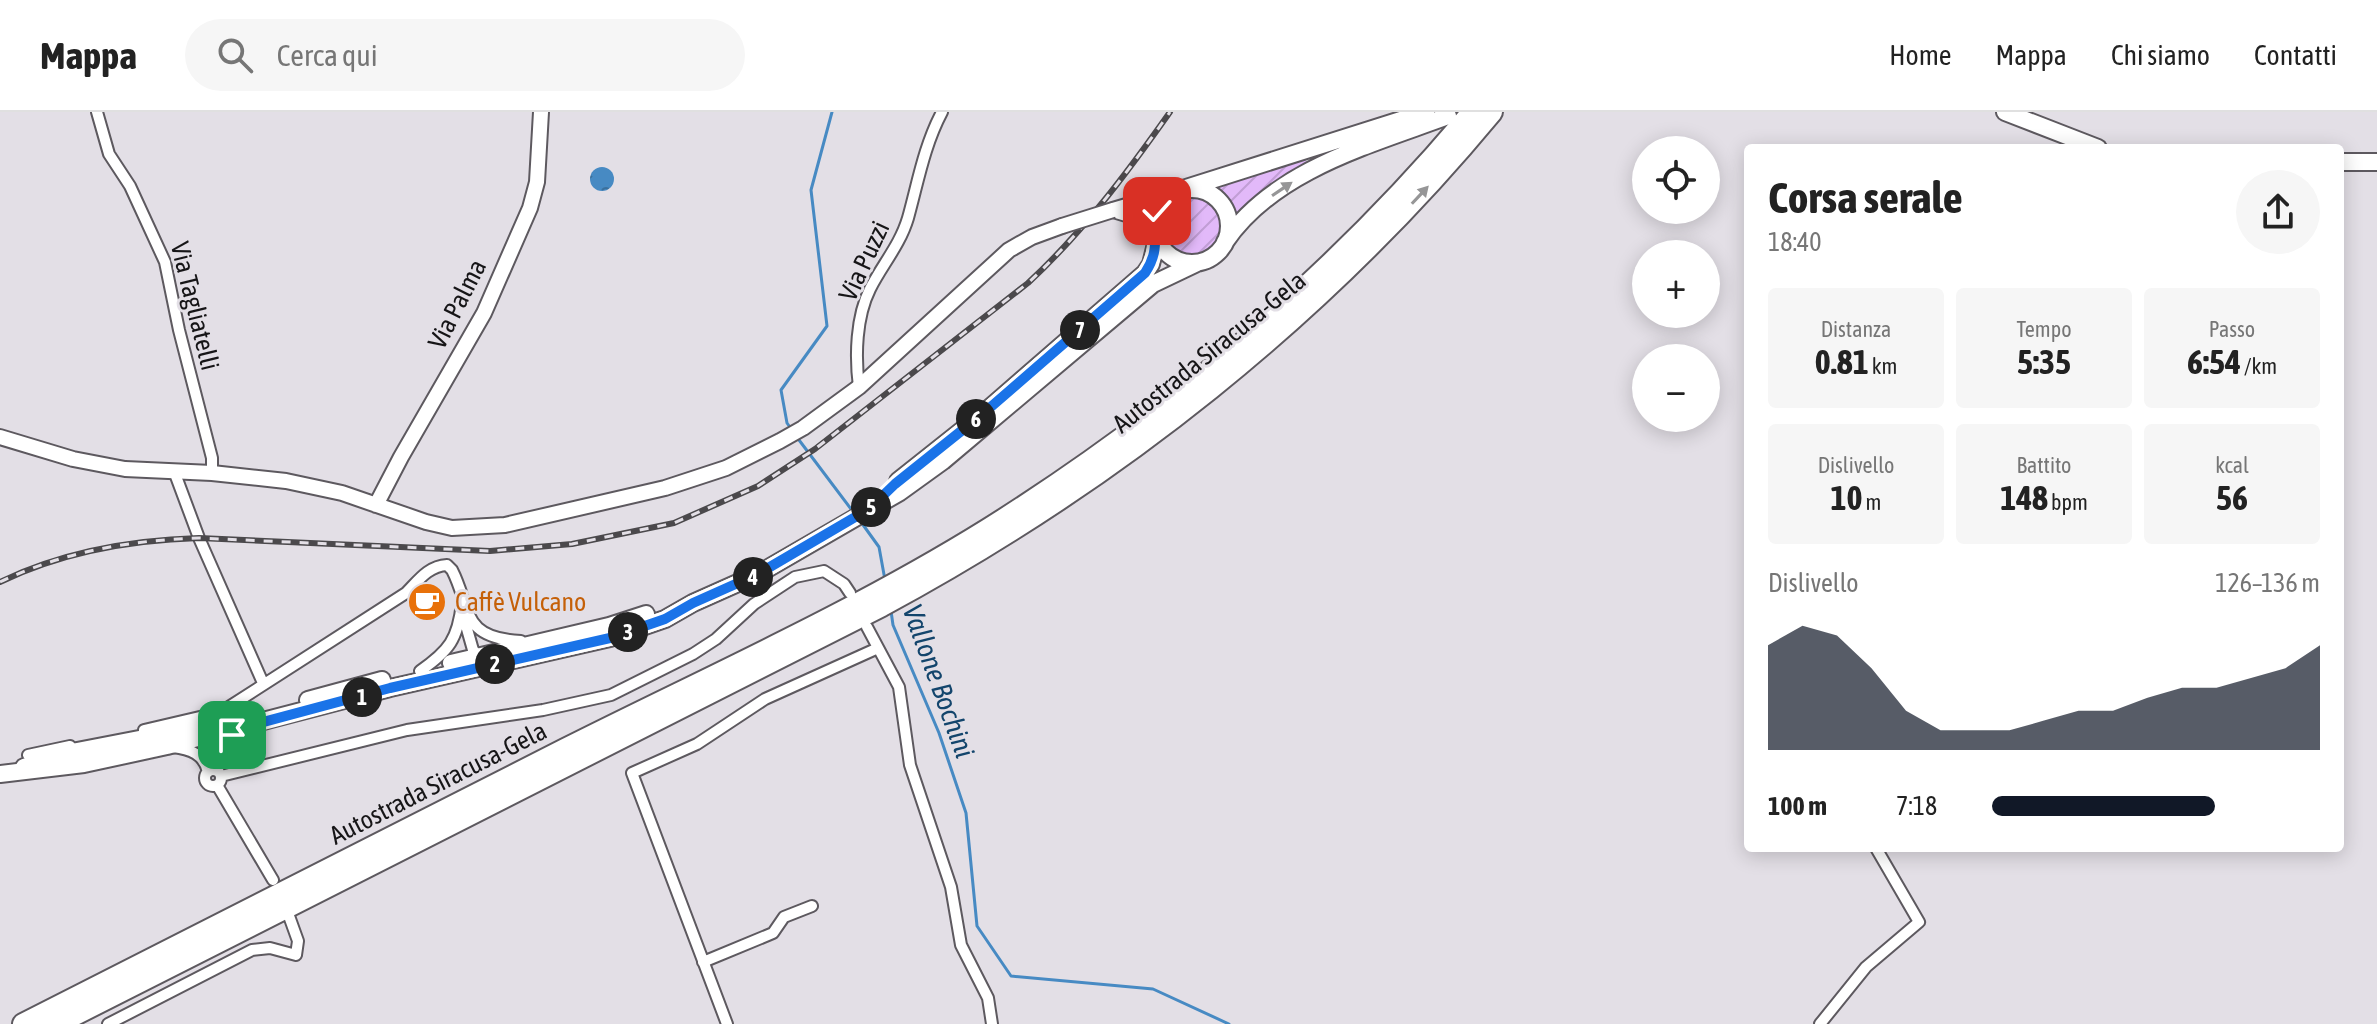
<!DOCTYPE html>
<html lang="it">
<head>
<meta charset="utf-8">
<style>
	:root { --surface:#fff; --page:#f6f6f6; --text:#222; --muted:#767676; --line:#e0e0e0; --accent:#111827 }
	body { margin:0; font-family:"Asap Condensed",sans-serif; background:var(--page); color:var(--text); height:100vh; display:flex; flex-direction:column; font-size:30px; white-space:nowrap }
	* { box-sizing:border-box; margin:0 }
	p { font-size:26px; color:var(--muted) }
	.icon { flex:none; width:44px; height:44px; fill:none; stroke:currentColor; stroke-width:2; stroke-linecap:round; stroke-linejoin:round }
	.map { position:relative; flex:1; overflow:hidden }
	.panel { position:absolute; left:1744px; top:32px; width:600px; height:708px; display:flex; flex-direction:column; background:var(--surface); border-radius:8px; box-shadow:0 4px 20px #0003 }
	.panel>* { flex:none }
	.fabs { position:absolute; left:1632px; top:24px; display:grid; gap:16px }
	.fabs a { display:grid; place-items:center; width:88px; height:88px; border-radius:50%; background:var(--surface); box-shadow:0 4px 20px #0003; font-size:40px }
	.pin { position:absolute; display:grid; place-items:center; width:68px; height:68px; color:#fff; margin:-34px; border-radius:16px; box-shadow:0 4px 12px #0006 }
	.km { position:absolute; width:40px; height:40px; margin:-20px; border-radius:50%; background:#222; color:#fff; font-size:22px; line-height:40px; text-align:center }
	.round { display:grid; place-items:center; flex:none; width:84px; height:84px; border-radius:42px; background:var(--page) }
	.summary { display:flex; align-items:center; justify-content:space-between; height:136px; padding:0 24px }
	h1 { font-size:44px; font-weight:700; line-height:60px }
	.stats { display:grid; grid-template-columns:repeat(3,1fr); gap:12px; height:136px; padding:8px 24px }
	.stats div { display:grid; align-content:center; border-radius:8px; background:var(--page); text-align:center }
	.stats b { font-size:34px; font-weight:700 }
	.stats small { font-size:22px; font-weight:400 }
	.stats p { font-size:22px }
	.chart { height:224px; padding:16px 24px }
	.chart p { display:flex; justify-content:space-between }
	.chart svg { width:100%; height:144px; margin-top:8px; fill:var(--accent); opacity:.7 }
	ul { padding:0 24px; list-style:none; font-size:26px }
	li { display:grid; grid-template-columns:128px 96px 1fr; align-items:center; height:60px }
	li i { height:20px; border-radius:10px; background:var(--accent) }
	header { display:flex; align-items:center; gap:48px; box-sizing:border-box; height:112px; padding:0 40px; background:var(--surface); border-bottom:2px solid var(--line) }
	header strong { font-size:38px }
	nav { display:flex; gap:44px; margin-inline-start:auto; font-size:28px }
	.search { width:560px; height:72px; background:var(--page); display:flex; align-items:center; gap:20px; box-sizing:border-box; padding:0 28px; border-radius:44px; color:var(--muted); font-size:30px }
	.map>svg:first-child { display:block }
	.garden { fill:url(#garden-furrows) }
	.water { fill:url(#water-ripples) }
	.lines { fill:none; stroke-linecap:round; stroke-linejoin:round }
	.stream { stroke:#478ac3; stroke-width:3 }
	.street-casing { stroke:#5d595f; stroke-width:14 }
	.secondary-casing { stroke:#5d595f; stroke-width:18 }
	.primary-casing { stroke:#5d595f; stroke-width:20 }
	.highway-casing { stroke:#5d595f; stroke-width:24 }
	.street { stroke:#fff; stroke-width:10 }
	.secondary { stroke:#fff; stroke-width:14 }
	.primary { stroke:#fff; stroke-width:16 }
	.highway { stroke:#fff; stroke-width:20 }
	.rail-casing { stroke:#4b494c; stroke-width:6 }
	.rail { stroke:#e3dfe6; stroke-width:3; stroke-dasharray:9; stroke-linecap:butt }
	.secondary-bridge-casing { stroke:#5d595f; stroke-width:18; stroke-linecap:butt }
	.secondary-bridge { stroke:#fff; stroke-width:14 }
	.oneway { fill:#969697 }
	.route-casing { stroke:#fff; stroke-width:16 }
	.route { stroke:#1a73e8; stroke-width:10 }
	.labels { text-anchor:middle; stroke-width:6; stroke-linejoin:round; paint-order:stroke }
	.street-label { font-size:26px; fill:#161517; stroke:#e3dfe6 }
	.food-label { font-size:26px; fill:#c56008; stroke:#e3dfe6; text-anchor:start }
	.water-label { font-size:28px; font-style:italic; fill:#13456c; stroke:#e3dfe6 }
</style>
</head>
<body>
<header>
<strong>Mappa</strong>
<div class="search"><svg class="icon" aria-label="search" viewBox="0 0 24 24"><circle cx="10" cy="10" r="6"/><path d="M15 15l6 6"/></svg>Cerca qui</div>
<nav><a>Home</a><a>Mappa</a><a>Chi siamo</a><a>Contatti</a></nav>
</header>
<div class="map">
<svg width="2377" height="912" viewBox="0 0 2377 912">
	<defs>
		<pattern id="garden-furrows" width="10" height="10" patternUnits="userSpaceOnUse" patternTransform="scale(2)"><rect width="10" height="10" fill="#e2b9f9"/><path d="M-1 1l2-2M0 10L10 0M9 11l2-2" fill="none" stroke="#c19ed5"/></pattern>
		<pattern id="water-ripples" width="26" height="14" patternUnits="userSpaceOnUse" patternTransform="scale(2)"><rect width="26" height="14" fill="#478ac3"/><path d="M2 4q2-2 4 0t4 0M15 11q2-2 4 0t4 0" fill="none" stroke="#3a709d"/></pattern>
	</defs>
	<rect width="100%" height="100%" fill="#e3dfe6"/>
	<path class="garden" d="M1301,48H1306V53L1234,108L1227,90L1212,76Z
		M1160 114a31 31 0 1 1 62 0a31 31 0 1 1-62 0Z"/>
	<path class="water" d="M590 67a12 12 0 1 1 24 0a12 12 0 1 1-24 0Z"/>
	<g class="lines">
		<path class="stream" d="M792,318L787,311L781,278L827,214L811,78L832,0
			M796,324L854,401
			M861,410L879,435L885,468
			M891,499L893,513L939,621L966,701L977,814L1011,864L1153,877L1229,912"/>
		<g class="street-casing">
			<path id="street" d="M97,0L109,42L130,74L165,150L179,218L212,346V361
				M859,275C855,244 856,205 870,177C882,153 900,133 908,106C918,70 924,34 942,0
				M174,359L199,426L263,571
				M463,503L473,538L481,546
				M867,515L899,575L910,653L951,775L961,833L988,886L992,912
				M420,559C449,539 458,527 462,491
				M205,614L214,656
				M144,618L221,600L406,481C418,469 428,454 447,453L452,458C472,497 460,526 521,529
				M173,635C190,637 204,642 208,660
				M28,643L70,634
				M205 666a8 8 0 1 1 16 0a8 8 0 1 1-16 0Z
				M218,659L220,637L236,620
				M221,664L407,618L543,598L611,583L693,542L716,527L754,492L795,465L824,459L844,472L850,481
				M217,673L273,768
				M703,850L773,821L784,805L812,794
				M108,912L252,838L270,836L296,843L298,829L289,804
				M727,912L632,661L697,632L765,587L878,536
				M1820,912L1866,855L1919,810L1876,736"/>
		</g>
		<g class="secondary-casing">
			<path id="secondary" d="M1113,98L1174,80
				M1113,98L1136,105L1156,125
				M0,325L73,347L125,357L212,361L286,369L342,381L426,410L452,416L505,413L665,376L726,356L780,329L803,316L859,275L1009,138L1032,125L1062,114
				M376,393L401,345L484,201L530,96L537,70L541,0"/>
		</g>
		<g class="primary-casing">
			<path id="primary" d="M2005,0L2098,36
				M2340,50H2377
				M1155 114a37 37 0 1 1 74 0a37 37 0 1 1-74 0Z
				M1183,77L1426,0
				M1225,130C1274,58 1370,33 1448,4
				M898,369L985,300L1145,161L1151,152L1157,128
				M451,551L609,514L646,502
				M308,588L382,568
				M24,655L77,639L196,616
				M0,662L84,652L167,634L390,576L610,526L665,507L693,491L758,462L900,380L943,349L1153,172L1197,151"/>
		</g>
		<g class="highway-casing">
			<path id="highway" d="M23,912C203,819 384,728 565,637C706,566 853,501 988,417C1169,303 1334,165 1472,0
				M57,912L882,494C1114,369 1323,204 1492,0"/>
		</g>
		<use href="#street" class="street"/>
		<use href="#secondary" class="secondary"/>
		<use href="#primary" class="primary"/>
		<use href="#highway" class="highway"/>
		<g class="rail-casing">
			<path id="rail" d="M0,470C62,440 131,428 199,426L490,439L572,432L674,411L758,374L815,337L1028,171C1083,120 1127,61 1170,0"/>
		</g>
		<use href="#rail" class="rail"/>
		<g class="secondary-bridge-casing">
			<path id="secondary-bridge" d="M1062,114L1113,98"/>
		</g>
		<use href="#secondary-bridge" class="secondary-bridge"/>
	</g>
	<defs><path id="oneway-solid" d="M-6-.8H1V-3.2L6.5 0L1 3.2V.8H-6Z" transform="scale(2)"/></defs>
	<g class="oneway">
		<use href="#oneway-solid" transform="translate(1282 77) rotate(-34)"/>
		<use href="#oneway-solid" transform="translate(1420 83) rotate(-47)"/>
	</g>
	<g class="lines">
		<g class="route-casing">
			<path id="route" d="M232,623L241,616L390,576L610,526L665,507L693,491L758,462L869,397L895,372L985,300L1145,161C1161,137 1152,124 1157,99"/>
		</g>
		<use href="#route" class="route"/>
	</g>
	<defs>
		<g id="cafe-disc" transform="scale(2)"><circle r="9.5" fill="#e8710a" stroke="#e3dfe6"/><path d="M-5.5-4.5H6V0H3Q3 3.5 0 3.5H-2.5Q-5.5 3.5-5.5 0ZM3-3.2v2h1.7v-2ZM-6 4.5H4V6H-6Z" fill="#fff"/></g>
	</defs>
	<g fill-rule="evenodd">
		<use href="#cafe-disc" x="427" y="490"/>
	</g>
	<g class="labels">
		<g class="street-label">
			<text transform="translate(864 149) rotate(-65)" y="9">Via Puzzi</text>
			<text transform="translate(457 192) rotate(-63)" y="9">Via Palma</text>
			<text transform="translate(195 194) rotate(76)" y="9">Via Tagliatelli</text>
			<text transform="translate(1209 240) rotate(-39)" y="9">Autostrada Siracusa-Gela</text>
			<text transform="translate(438 671) rotate(-27)" y="9">Autostrada Siracusa-Gela</text>
		</g>
		<g class="food-label">
			<text x="455" y="499">Caffè Vulcano</text>
		</g>
		<g class="water-label">
			<text transform="translate(939 569) rotate(70)" y="10">Vallone Bochini</text>
		</g>
	</g>
</svg>
<div class="fabs">
<a><svg class="icon" aria-label="locate" viewBox="0 0 24 24"><circle cx="12" cy="12" r="6"/><path d="M12 2v4M12 18v4M2 12h4M18 12h4"/></svg></a>
<a>+</a>
<a>−</a>
</div>
<div class="pin" style="left:232px;top:623px;background:#1e9e55"><svg class="icon" aria-label="arrive" viewBox="0 0 24 24"><path d="M6 21V4h12l-3 4 3 4H6"/></svg></div>
<div class="pin" style="left:1157px;top:99px;background:#d93025"><svg class="icon" aria-label="check" viewBox="0 0 24 24"><path d="M5 12l5 5 9-10"/></svg></div>
<b class="km" style="left:362px;top:585px">1</b>
<b class="km" style="left:495px;top:552px">2</b>
<b class="km" style="left:628px;top:520px">3</b>
<b class="km" style="left:753px;top:465px">4</b>
<b class="km" style="left:871px;top:395px">5</b>
<b class="km" style="left:976px;top:307px">6</b>
<b class="km" style="left:1080px;top:218px">7</b>
<section class="panel">
<div class="summary"><div><h1>Corsa serale</h1><p>18:40</p></div><a class="round"><svg class="icon" aria-label="share" viewBox="0 0 24 24"><path d="M12 15V3M7 8l5-5 5 5M5 13v7h14v-7"/></svg></a></div>
<div class="stats">
<div><p>Distanza</p><b>0.81<small> km</small></b></div>
<div><p>Tempo</p><b>5:35</b></div>
<div><p>Passo</p><b>6:54<small> /km</small></b></div>
</div>
<div class="stats">
<div><p>Dislivello</p><b>10<small> m</small></b></div>
<div><p>Battito</p><b>148<small> bpm</small></b></div>
<div><p>kcal</p><b>56</b></div>
</div>
<div class="chart"><p><span>Dislivello</span>126–136 m</p>
<svg viewBox="0 0 160 44" preserveAspectRatio="none"><path d="M0 44V12L10 6L20 9L30 19L40 32L50 38L60 38L70 38L80 35L90 32L100 32L110 28L120 25L130 25L140 22L150 19L160 12V44z"/></svg>
</div>
<ul>
<li><b>100 m</b>7:18<i style="width:68%"></i></li>
</ul>
</section>
</div>
</body>
</html>
